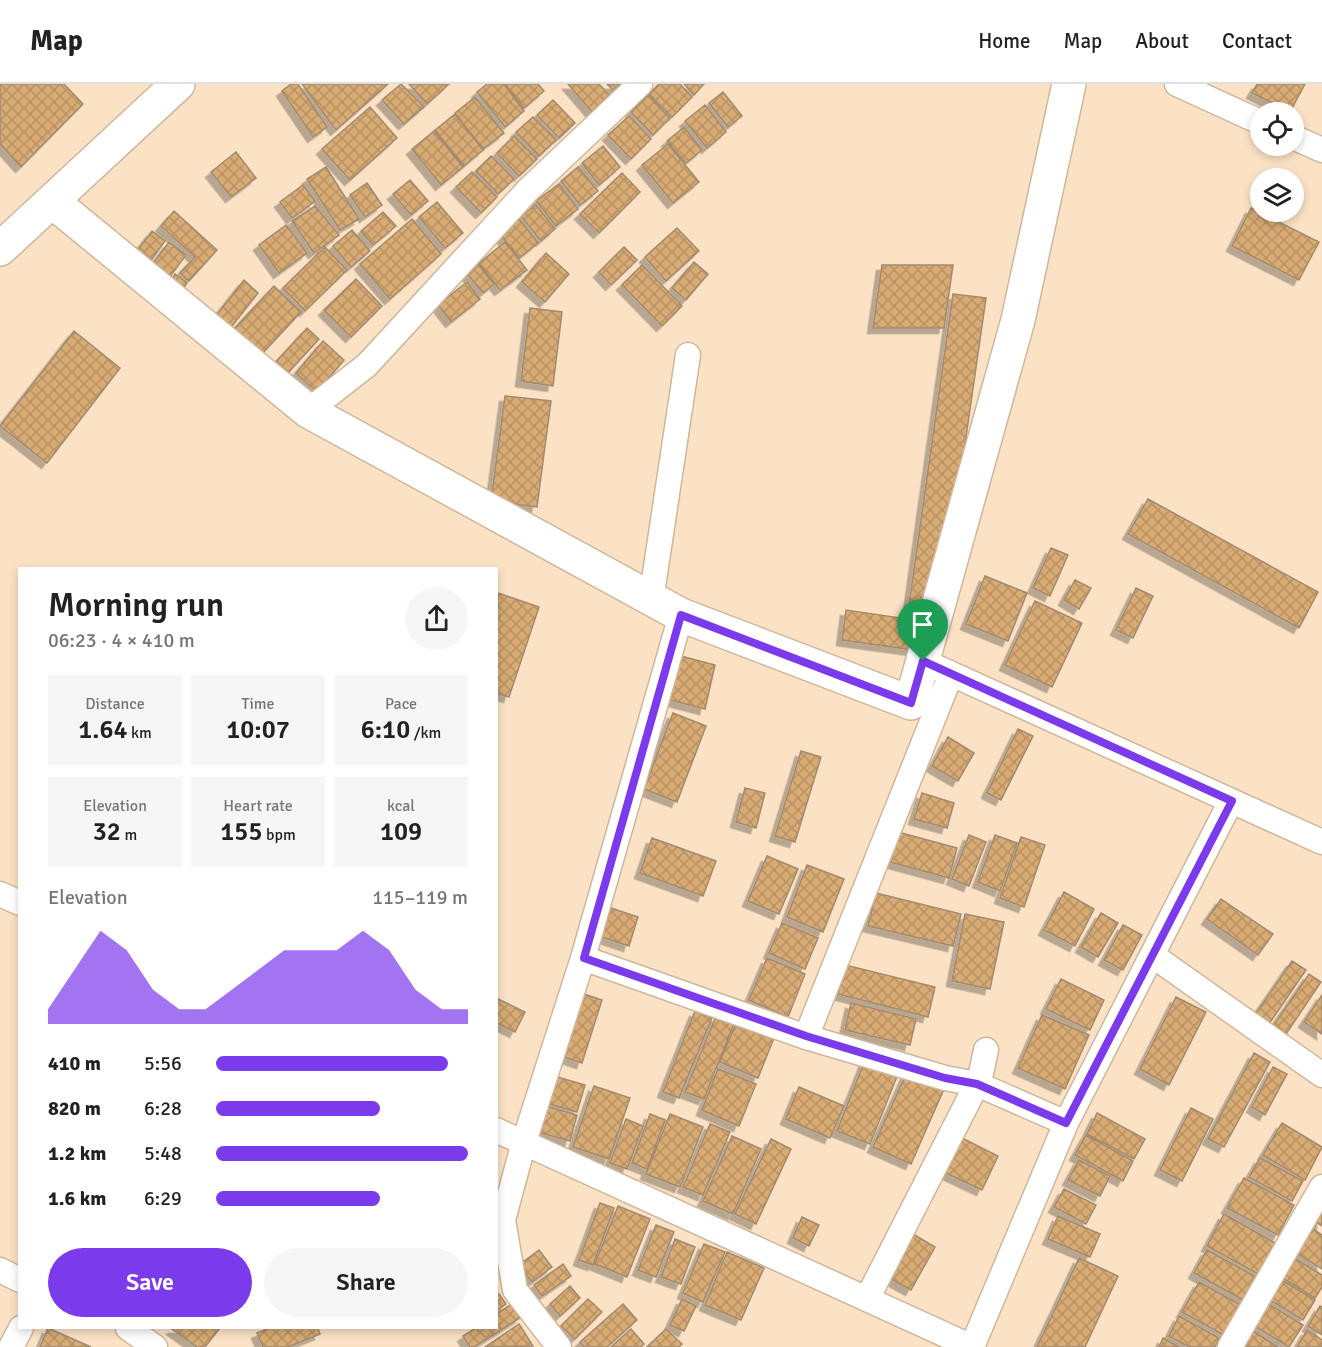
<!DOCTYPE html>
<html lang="en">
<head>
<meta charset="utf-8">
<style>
	:root { --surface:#fff; --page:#f6f6f6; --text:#222; --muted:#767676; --line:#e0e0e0; --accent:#7c3aed }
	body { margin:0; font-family:Signika,sans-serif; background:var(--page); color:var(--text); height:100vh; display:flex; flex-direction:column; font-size:22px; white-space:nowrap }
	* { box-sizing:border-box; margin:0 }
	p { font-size:20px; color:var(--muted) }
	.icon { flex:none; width:33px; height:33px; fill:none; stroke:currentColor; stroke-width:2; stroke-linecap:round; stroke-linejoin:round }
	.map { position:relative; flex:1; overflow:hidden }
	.side { position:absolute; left:18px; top:483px; width:480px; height:762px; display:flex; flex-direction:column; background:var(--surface); border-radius:0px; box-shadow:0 3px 9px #0003 }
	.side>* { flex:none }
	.fabs { position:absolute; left:1250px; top:18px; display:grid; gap:12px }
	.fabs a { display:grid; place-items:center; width:54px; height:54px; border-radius:50%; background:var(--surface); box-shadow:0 3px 9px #0003; font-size:30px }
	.pin { position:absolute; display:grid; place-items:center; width:51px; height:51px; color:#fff; margin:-62px -26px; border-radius:50% 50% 50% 0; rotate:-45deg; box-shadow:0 0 6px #0007 }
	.pin .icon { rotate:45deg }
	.round { display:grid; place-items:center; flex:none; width:63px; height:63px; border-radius:32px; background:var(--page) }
	.headline { display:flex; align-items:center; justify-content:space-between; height:102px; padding:0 30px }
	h1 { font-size:33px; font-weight:600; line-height:45px }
	.metrics { display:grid; grid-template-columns:repeat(3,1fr); gap:9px; height:102px; padding:6px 30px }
	.metrics div { display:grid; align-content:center; border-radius:0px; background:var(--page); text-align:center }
	.metrics b { font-size:26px; font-weight:600 }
	.metrics small { font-size:16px; font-weight:400 }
	.metrics p { font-size:16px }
	.chart { height:168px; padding:12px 30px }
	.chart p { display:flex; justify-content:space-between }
	.chart svg { width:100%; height:108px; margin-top:6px; fill:var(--accent); opacity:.7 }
	.button { display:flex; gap:12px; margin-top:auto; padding:12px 30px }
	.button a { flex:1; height:69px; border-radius:36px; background:var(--accent); color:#fff; font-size:24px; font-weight:600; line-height:69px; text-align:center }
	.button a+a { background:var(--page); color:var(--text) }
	ul { padding:0 30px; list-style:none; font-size:20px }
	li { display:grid; grid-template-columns:96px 72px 1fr; align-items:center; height:45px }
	li i { height:15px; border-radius:8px; background:var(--accent) }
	header { display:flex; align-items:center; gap:36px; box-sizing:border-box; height:84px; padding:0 30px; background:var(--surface); border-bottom:2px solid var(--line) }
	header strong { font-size:28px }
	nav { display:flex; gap:33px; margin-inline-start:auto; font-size:21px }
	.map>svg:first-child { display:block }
	.building { fill:url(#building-cross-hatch); stroke:#a28b71; stroke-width:1.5; filter:url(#shadow) }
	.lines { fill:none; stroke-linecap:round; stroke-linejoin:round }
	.street-casing { stroke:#cfb79b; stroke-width:27 }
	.secondary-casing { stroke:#cfb79b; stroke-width:36 }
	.street { stroke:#fff; stroke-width:24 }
	.secondary { stroke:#fff; stroke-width:33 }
	.route-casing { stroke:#fff; stroke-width:12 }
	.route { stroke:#7c3aed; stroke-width:8 }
</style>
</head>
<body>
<header>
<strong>Map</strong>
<nav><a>Home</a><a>Map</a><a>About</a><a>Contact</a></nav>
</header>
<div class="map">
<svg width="1322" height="1263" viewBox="0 0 1322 1263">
	<defs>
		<pattern id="building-cross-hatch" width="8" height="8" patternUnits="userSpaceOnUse" patternTransform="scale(1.5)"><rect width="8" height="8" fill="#d8ab74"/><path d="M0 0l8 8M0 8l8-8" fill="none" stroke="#b89263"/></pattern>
		<filter id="shadow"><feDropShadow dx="-5.5" dy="5.5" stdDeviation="0" flood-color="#0004"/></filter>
	</defs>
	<rect width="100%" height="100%" fill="#fbe2c5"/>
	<path class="building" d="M0,0H64L83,20L21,83L0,60Z
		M291,0H298L327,43L313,53L282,7Z
		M302,0H388L336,46Z
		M401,0L424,23L404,40L382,16Z
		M409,0H449L427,20Z
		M487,0H504L524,27L505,43L477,8Z
		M505,0H538L544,7L524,24Z
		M568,0H599L609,11L592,28Z
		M607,0H620L613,6Z
		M659,0H680L692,13L672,33L649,10Z
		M684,0H704L694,11Z
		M1257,0H1305L1290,28L1252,9Z
		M723,8L742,32L728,43L709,19Z
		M648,11L670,34L653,51L631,28Z
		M475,13L504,49L483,65L455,29Z
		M553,16L575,39L559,54L537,31Z
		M705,21L726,48L707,64L685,37Z
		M370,23L397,54L350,96L322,65Z
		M455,30L483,66L464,82L435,46Z
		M629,32L651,55L631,75L608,51Z
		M533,33L556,56L539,72L516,48Z
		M684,43L702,66L686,79L667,57Z
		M434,47L463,83L441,101L412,65Z
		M514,52L537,75L519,92L497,69Z
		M668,60L699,98L673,119L642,81Z
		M603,62L620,83L599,101L582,79Z
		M236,68L256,94L231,113L211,88Z
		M491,72L514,95L498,110L476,87Z
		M326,83L359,135L340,146L307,95Z
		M578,83L598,107L580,121L561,97Z
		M472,88L497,113L481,129L456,103Z
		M622,89L640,108L599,149L580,130Z
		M410,96L428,117L411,131L393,110Z
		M367,99L382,121L365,133L350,111Z
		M559,100L578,125L556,142L536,117Z
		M303,101L315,117L292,134L280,118Z
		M437,118L463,149L445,164L419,133Z
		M536,121L555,145L541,157L521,132Z
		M315,122L339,151L314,169L292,137Z
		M1251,124L1319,158L1299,196L1232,162Z
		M174,127L217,166L189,197L180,189L195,173L161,142Z
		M383,128L396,142L373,161L361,147Z
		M412,135L441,170L390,215L360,180Z
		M519,135L538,159L519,174L500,150Z
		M286,141L307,169L279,189L259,161Z
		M677,144L699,167L666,197L645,173Z
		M352,146L370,167L351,183L333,162Z
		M152,147L165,157L147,182L133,172Z
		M169,158L186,171L166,198L149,185Z
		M505,158L527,186L500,206L479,179Z
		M325,163L347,186L305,227L283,204Z
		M624,163L637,176L611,201L599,188Z
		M546,169L569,190L545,218L522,198Z
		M476,178L494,200L483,209L465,187Z
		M694,178L708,190L686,216L672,204Z
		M642,181L682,222L662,242L622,201Z
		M882,181H953L944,244H873Z
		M175,190L187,199L180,210L169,199Z
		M356,195L382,222L351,253L324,226Z
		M244,196L258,209L229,246L215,233Z
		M467,198L480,215L451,238L438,221Z
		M274,202L301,228L261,271L234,245Z
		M953,210L986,214L935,569L842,556L846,526L907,535Z
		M530,224L562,228L553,302L521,297Z
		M307,244L319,255L287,290L275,279Z
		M74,247L120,284L47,379L0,342Z
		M323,257L344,276L317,308L296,289Z
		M505,312L551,317L537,423L491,417Z
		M1148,415L1318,508L1299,544L1128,450Z
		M1051,464L1068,471L1050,512L1033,504Z
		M985,492L1027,509L1008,557L966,540Z
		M1075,496L1091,504L1079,525L1064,516Z
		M1136,504L1153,512L1133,554L1116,546Z
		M498,509L539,523L509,613L496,609Z
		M1035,517L1082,539L1052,603L1005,581Z
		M677,571L715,581L705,625L666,615Z
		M673,629L706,642L677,718L644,705Z
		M1018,645L1033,652L1001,716L987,709Z
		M948,653L974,669L958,697L932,682Z
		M801,667L821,673L795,758L775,752Z
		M745,704L765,709L756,744L736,738Z
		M922,709L954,719L947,744L914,735Z
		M898,748L957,764L949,794L890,778Z
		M969,751L986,758L969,802L952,795Z
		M995,751L1017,759L1000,807L978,798Z
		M1021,753L1045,761L1024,823L1000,814Z
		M652,754L716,777L703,812L640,789Z
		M767,772L798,785L779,830L748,817Z
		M807,781L844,795L823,848L787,833Z
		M1064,808L1094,825L1075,862L1044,846Z
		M876,809L961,830L953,862L868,842Z
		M1221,815L1273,850L1258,871L1207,835Z
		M611,824L638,833L629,862L602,853Z
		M1101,829L1118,839L1098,873L1081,863Z
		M965,830L1004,838L990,905L952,897Z
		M782,839L818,854L805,885L769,869Z
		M1123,841L1142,851L1123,886L1104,876Z
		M767,874L805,890L788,933L749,916Z
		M1292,877L1306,886L1269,940L1255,931Z
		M845,881L935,903L928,933L838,910Z
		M1309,890L1321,898L1284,953L1271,945Z
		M1061,895L1104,916L1090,946L1046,925Z
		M575,907L602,916L582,979L555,970Z
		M1322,911V950L1304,938Z
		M1176,913L1206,928L1169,1001L1140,985Z
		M496,914L525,928L515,948L496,938Z
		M851,919L916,935L910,961L845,946Z
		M695,927L712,934L679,1014L663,1008Z
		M1042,931L1089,951L1065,1005L1018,984Z
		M716,932L734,939L704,1015L685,1008Z
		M736,939L774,954L758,994L720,978Z
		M1254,969L1270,978L1224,1063L1208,1055Z
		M865,976L898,990L870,1060L837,1047Z
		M1273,983L1287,990L1265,1031L1252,1023Z
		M718,985L756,1000L739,1042L702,1026Z
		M907,988L944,1005L911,1080L873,1063Z
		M547,990L585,1001L577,1028L539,1017Z
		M594,1002L630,1014L609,1075L573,1063Z
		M799,1003L844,1022L830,1054L786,1035Z
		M539,1020L577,1031L570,1057L531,1046Z
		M1191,1024L1213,1035L1182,1097L1160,1086Z
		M1097,1029L1145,1055L1134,1075L1087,1050Z
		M650,1030L665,1036L647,1085L632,1079Z
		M670,1030L703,1043L680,1103L646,1090Z
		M626,1035L643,1042L627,1085L610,1079Z
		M1282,1039L1322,1063L1305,1096L1263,1071Z
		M710,1040L730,1048L703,1111L683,1103Z
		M952,1049L998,1072L982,1106L935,1084Z
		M1086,1051L1133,1077L1123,1097L1075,1071Z
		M732,1052L761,1065L733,1130L703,1117Z
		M771,1055L791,1065L756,1140L735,1130Z
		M1260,1074L1303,1097L1292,1117L1249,1093Z
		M1079,1076L1110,1092L1100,1112L1068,1096Z
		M1244,1094L1294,1121L1278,1151L1227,1124Z
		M1064,1105L1096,1121L1086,1140L1054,1123Z
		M1322,1118V1142L1311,1135Z
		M600,1119L614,1124L593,1181L579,1176Z
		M618,1122L650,1135L627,1193L595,1180Z
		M1224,1130L1277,1160L1260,1191L1207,1162Z
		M1058,1132L1100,1150L1090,1173L1048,1155Z
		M802,1133L819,1141L809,1162L793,1154Z
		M656,1141L674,1148L656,1193L638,1186Z
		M1308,1142L1322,1151V1185L1293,1167Z
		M913,1150L935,1163L911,1206L889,1194Z
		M675,1155L695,1163L681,1200L661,1193Z
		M704,1160L725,1168L703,1218L683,1209Z
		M539,1166L552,1183L532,1198L519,1181Z
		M1207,1166L1258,1194L1245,1217L1194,1189Z
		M727,1168L764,1184L741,1236L705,1221Z
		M1291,1172L1322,1191V1203L1315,1214L1279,1192Z
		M1079,1174L1118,1192L1085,1263H1037Z
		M563,1180L571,1192L542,1212L534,1201Z
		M1280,1195L1315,1216L1303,1236L1268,1215Z
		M1199,1198L1243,1222L1227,1253L1182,1228Z
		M570,1202L580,1214L560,1232L550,1220Z
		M499,1210L506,1220L496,1227V1212Z
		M588,1215L602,1228L575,1255L561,1242Z
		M682,1215L696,1222L684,1247L670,1241Z
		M1267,1219L1303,1241L1289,1263L1253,1241Z
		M512,1220L521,1233L474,1263H470L463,1252L476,1244H496V1230Z
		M623,1220L637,1236L607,1263H584L580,1258Z
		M1320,1222L1322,1223V1251L1308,1242Z
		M1179,1232L1219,1254L1215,1263H1189L1169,1252Z
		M519,1240L533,1262L485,1263Z
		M48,1244L91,1263H40Z
		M174,1244H220L205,1263H197L172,1245Z
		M270,1244H318L320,1250L288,1263H263L257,1249Z
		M631,1245L644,1260L641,1263H611Z
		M666,1245L682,1260L679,1263H647Z
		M1307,1246L1322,1256V1263H1297Z
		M1253,1247L1278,1263H1247L1245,1261Z
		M1163,1254L1179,1263H1159Z"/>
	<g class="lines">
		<g class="street-casing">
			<path id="street" d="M1177,0L1260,38
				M1293,53L1322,66
				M308,327L367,281L528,106L640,0
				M651,516L688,271
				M923,577L1322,758
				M0,810L20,819
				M1152,871L1322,991
				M583,874L806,953L945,994L977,1000L1066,1039
				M806,953L951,590
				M496,1046L972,1263
				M0,1186L20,1196
				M867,1215L980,994L986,966
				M128,1244L155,1263
				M11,1263L21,1244
				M559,1263L515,1206L503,1136L524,1058L583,874L681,531
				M972,1263L1066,1039L1231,717
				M1230,1263L1322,1103"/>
		</g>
		<g class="secondary-casing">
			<path id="secondary" d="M53,118L308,327L681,531L911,619L1018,236L1069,0
				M0,165L178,0"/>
		</g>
		<use href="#street" class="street"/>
		<use href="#secondary" class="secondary"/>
	</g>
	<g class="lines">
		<g class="route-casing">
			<path id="route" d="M681,531L911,619L923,577L1232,717L1066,1039L977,1000L945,994L806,952L584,874Z"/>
		</g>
		<use href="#route" class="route"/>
	</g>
</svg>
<div class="fabs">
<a><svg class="icon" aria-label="locate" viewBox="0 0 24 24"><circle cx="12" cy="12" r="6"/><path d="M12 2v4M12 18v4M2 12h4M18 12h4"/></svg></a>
<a><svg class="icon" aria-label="layers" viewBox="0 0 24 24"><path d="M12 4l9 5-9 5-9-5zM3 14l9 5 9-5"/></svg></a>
</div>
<div class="pin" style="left:923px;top:577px;background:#1e9e55"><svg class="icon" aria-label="arrive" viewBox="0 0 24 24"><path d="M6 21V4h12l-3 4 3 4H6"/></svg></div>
<section class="side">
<div class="headline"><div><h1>Morning run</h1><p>06:23 · 4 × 410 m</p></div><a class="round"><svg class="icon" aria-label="share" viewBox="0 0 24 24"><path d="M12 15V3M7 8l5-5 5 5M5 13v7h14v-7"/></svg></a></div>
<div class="metrics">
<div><p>Distance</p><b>1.64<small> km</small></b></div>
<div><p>Time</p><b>10:07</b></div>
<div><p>Pace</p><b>6:10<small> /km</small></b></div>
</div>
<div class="metrics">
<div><p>Elevation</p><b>32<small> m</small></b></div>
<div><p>Heart rate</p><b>155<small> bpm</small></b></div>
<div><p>kcal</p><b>109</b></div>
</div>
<div class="chart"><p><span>Elevation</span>115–119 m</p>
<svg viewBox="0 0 160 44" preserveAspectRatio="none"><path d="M0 44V38L10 22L20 6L30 14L40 30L50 38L60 38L70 30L80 22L90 14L100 14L110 14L120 6L130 14L140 30L150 38L160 38V44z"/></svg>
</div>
<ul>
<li><b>410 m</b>5:56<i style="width:92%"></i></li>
<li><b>820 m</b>6:28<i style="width:65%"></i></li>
<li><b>1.2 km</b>5:48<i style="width:100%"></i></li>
<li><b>1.6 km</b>6:29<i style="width:65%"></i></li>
</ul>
<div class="button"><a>Save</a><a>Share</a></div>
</section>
</div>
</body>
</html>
